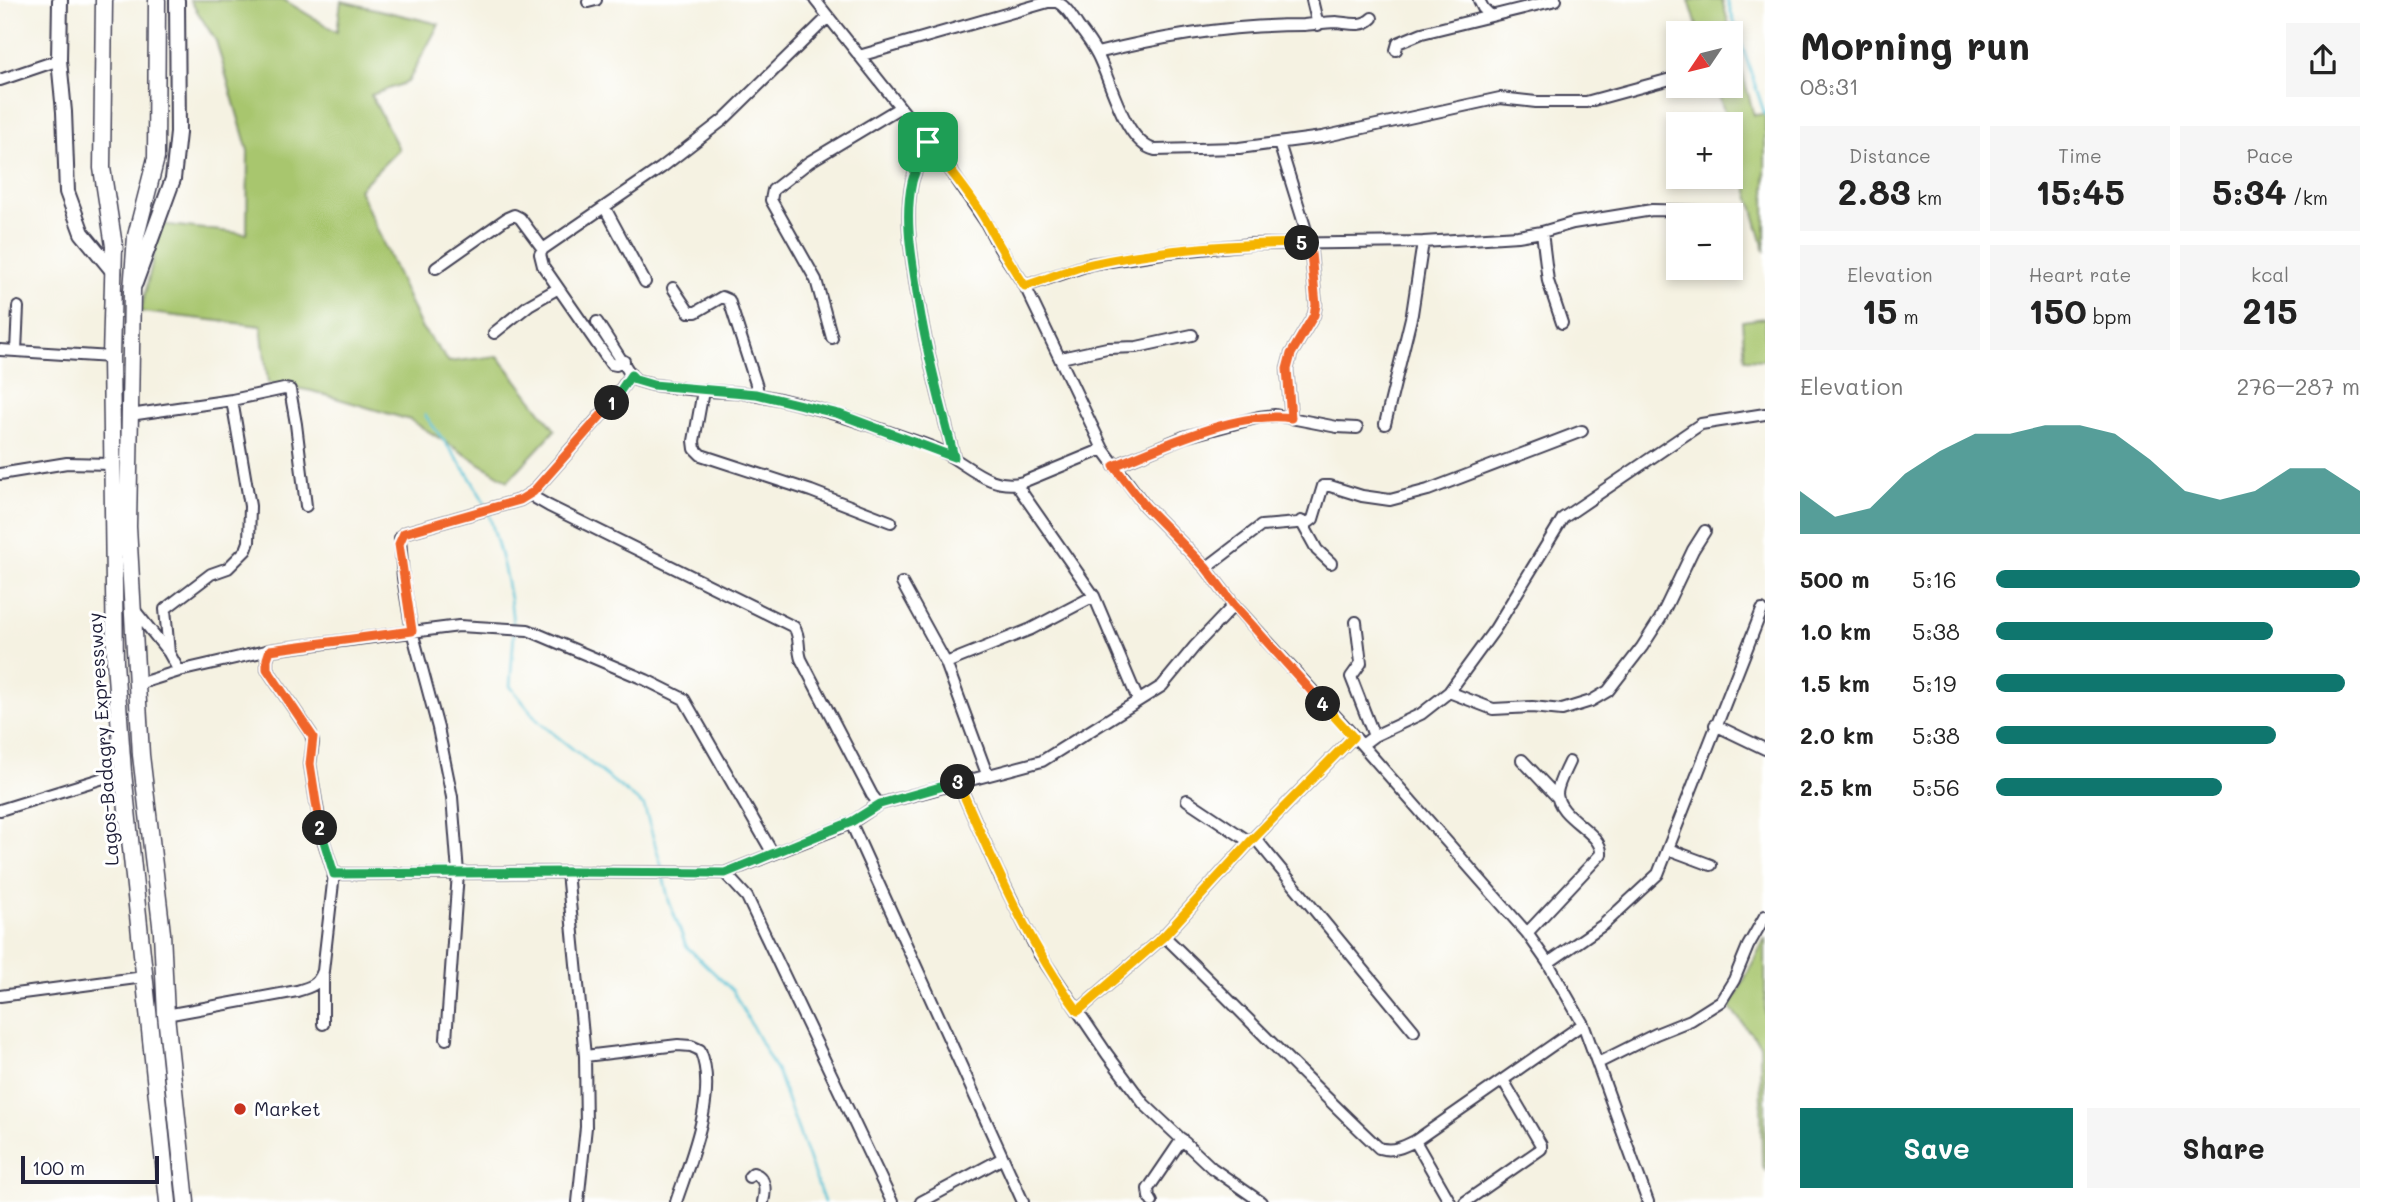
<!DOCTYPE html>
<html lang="en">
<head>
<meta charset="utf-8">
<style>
	:root { --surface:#fff; --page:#f6f6f6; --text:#222; --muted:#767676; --accent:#0f766e }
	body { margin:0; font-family:Mali,sans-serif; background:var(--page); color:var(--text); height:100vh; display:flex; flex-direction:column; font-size:26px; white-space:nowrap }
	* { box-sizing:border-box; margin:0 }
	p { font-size:23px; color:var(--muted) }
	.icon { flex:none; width:38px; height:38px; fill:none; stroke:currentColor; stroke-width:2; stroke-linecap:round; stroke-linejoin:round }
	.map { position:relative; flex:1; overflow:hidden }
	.details { display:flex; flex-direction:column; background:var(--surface); width:630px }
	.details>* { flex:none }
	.needle { width:46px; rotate:235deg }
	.tools { position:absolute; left:1666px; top:21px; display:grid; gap:14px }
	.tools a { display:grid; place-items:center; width:77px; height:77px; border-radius:0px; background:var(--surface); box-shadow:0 4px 10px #0003; font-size:35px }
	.scale { position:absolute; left:21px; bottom:18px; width:138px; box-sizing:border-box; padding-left:7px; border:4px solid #22223b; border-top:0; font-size:19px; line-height:24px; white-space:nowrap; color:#22223b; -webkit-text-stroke:5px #fff; paint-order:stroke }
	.pin { position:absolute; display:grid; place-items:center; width:60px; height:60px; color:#fff; margin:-30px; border-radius:14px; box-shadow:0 4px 10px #0006 }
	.km { position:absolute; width:35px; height:35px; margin:-18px; border-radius:50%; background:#222; color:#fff; font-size:19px; line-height:35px; text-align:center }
	.round { display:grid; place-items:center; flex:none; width:74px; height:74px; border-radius:0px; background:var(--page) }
	.overview { display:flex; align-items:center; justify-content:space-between; height:119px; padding:0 35px }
	h1 { font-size:38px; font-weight:700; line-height:52px }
	.stats { display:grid; grid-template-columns:repeat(3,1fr); gap:10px; height:119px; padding:7px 35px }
	.stats div { display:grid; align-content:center; border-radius:0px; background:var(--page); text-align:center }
	.stats b { font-size:35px; font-weight:700 }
	.stats small { font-size:19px; font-weight:400 }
	.stats p { font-size:19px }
	.chart { height:196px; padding:14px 35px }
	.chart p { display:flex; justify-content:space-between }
	.chart svg { width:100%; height:126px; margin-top:7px; fill:var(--accent); opacity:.7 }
	.button { display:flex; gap:14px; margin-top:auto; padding:14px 35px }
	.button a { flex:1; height:80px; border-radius:0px; background:var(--accent); color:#fff; font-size:28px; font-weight:700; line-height:80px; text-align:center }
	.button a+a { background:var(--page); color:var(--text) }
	ul { padding:0 35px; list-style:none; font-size:23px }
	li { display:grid; grid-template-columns:112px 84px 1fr; align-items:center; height:52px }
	li i { height:18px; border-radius:9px; background:var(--accent) }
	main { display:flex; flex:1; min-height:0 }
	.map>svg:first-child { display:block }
	.green { fill:#a8c66e; stroke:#657454; stroke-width:2 }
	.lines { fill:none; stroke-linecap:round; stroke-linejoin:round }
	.stream { stroke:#58c1d4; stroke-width:2.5 }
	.minor-casing { stroke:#424154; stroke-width:14 }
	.major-casing { stroke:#424154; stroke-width:18 }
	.highway-casing { stroke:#424154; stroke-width:19 }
	.minor { stroke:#fff; stroke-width:10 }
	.major { stroke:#fff; stroke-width:14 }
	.highway { stroke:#fff; stroke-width:16 }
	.split-1-casing { stroke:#fff; stroke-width:14 }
	.split-2-casing { stroke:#fff; stroke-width:14 }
	.split-3-casing { stroke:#fff; stroke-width:14 }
	.split-4-casing { stroke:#fff; stroke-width:14 }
	.split-5-casing { stroke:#fff; stroke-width:14 }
	.split-6-casing { stroke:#fff; stroke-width:14 }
	.split-1 { stroke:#22a559; stroke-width:9 }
	.split-2 { stroke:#f0652b; stroke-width:9 }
	.split-3 { stroke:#22a559; stroke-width:9 }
	.split-4 { stroke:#f5b400; stroke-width:9 }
	.split-5 { stroke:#f0652b; stroke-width:9 }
	.split-6 { stroke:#f5b400; stroke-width:9 }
	.poi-dot { fill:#c8321e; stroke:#fff; stroke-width:2.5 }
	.labels { text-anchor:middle; stroke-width:6; stroke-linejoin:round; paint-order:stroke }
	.street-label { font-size:19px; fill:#22223b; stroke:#fff }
	.poi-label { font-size:19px; fill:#22223b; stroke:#fff; text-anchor:start }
</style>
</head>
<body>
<main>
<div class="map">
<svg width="1765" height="1202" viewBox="0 0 1765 1202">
	<rect width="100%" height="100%" fill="#fff"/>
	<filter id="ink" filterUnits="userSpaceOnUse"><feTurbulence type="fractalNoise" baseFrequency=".0143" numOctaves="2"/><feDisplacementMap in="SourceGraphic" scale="14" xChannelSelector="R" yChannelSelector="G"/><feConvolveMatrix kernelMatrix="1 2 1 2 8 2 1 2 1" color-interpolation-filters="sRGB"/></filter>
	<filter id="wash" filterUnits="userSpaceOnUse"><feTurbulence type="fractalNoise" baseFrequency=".00686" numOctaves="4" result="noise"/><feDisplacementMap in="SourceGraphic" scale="28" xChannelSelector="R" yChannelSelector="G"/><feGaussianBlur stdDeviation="1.57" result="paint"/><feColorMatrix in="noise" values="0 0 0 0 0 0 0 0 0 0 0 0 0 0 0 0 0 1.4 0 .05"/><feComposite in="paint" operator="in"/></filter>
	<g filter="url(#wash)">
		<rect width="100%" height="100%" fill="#f5f2e2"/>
		<path class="green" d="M190,0H284L337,32L341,1L439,24L408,82L371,95L399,149L359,189L421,327L449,362L498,356L555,430L508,481L410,420L312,391L268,383L261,326L141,312L161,224L247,234L248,151L216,41Z
			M1689,0H1722L1754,115L1765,114V252L1731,131V124H1728L1716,86H1731V33H1699Z
			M1765,318V360L1745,359L1742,321Z
			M1765,938V1170L1762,1166L1760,1044L1730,1008Z"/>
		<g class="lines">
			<path class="stream" d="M1727,0L1765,115
				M425,415L468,474L486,505
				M488,511C499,548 511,588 513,627
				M514,634L510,686L539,722L644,806L662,868
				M663,875L669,901L686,946L733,991L778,1074L824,1202"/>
		</g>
	</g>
	<g filter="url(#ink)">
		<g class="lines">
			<g class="minor-casing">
				<path id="minor" d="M815,0L951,171L985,221L999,247L1025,286L1103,449L1145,506L1206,568L1234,605L1362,745L1527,933L1548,963L1583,1024L1648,1202
					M1312,0L1318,25
					M1479,0L1483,8L1490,15
					M588,2L596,0
					M1396,50L1398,43L1422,33L1556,0
					M1097,53C1163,36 1235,25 1304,25C1315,24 1326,22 1336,22C1349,23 1362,28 1372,18
					M859,56L1048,2H1057C1067,7 1072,17 1078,26C1085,35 1092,44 1097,54C1111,80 1124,142 1155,150L1239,148L1322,137L1500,98L1536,102H1586L1678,77
					M0,80L59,60
					M928,142C923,155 915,169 912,182C905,214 910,247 915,279C923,339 939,398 954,457
					M1279,143L1310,243L1316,305L1314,315L1291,354L1287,369L1291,418
					M605,208L645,282
					M1542,232L1548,281L1562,323
					M543,249L661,168L723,120L828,17
					M436,268L507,218L514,215L520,218L543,249L540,254L543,266L611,364L616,365L624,361
					M1025,286L1091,264L1169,252L1252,244L1423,242L1518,236L1542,232L1573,223L1652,210L1701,211
					M673,288L689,312H696L722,297L729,300L757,387L756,394
					M597,322L631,375L636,380L653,385C672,387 691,390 711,391C727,392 743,392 759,395C818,406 875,427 932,447C963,458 987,492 1023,482L1103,449
					M494,333L529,305L557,289
					M832,338L816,280L771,200L773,190L809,162L899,108
					M0,350L16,351L18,307
					M16,351L111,357
					M1061,358L1107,348L1137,347L1192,335
					M703,391L694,441L695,449L701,455L811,491L891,522
					M130,415L232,400L284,389L290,390L296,424L306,506
					M1385,424L1412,314L1423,242
					M1114,466L1184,437L1259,417L1275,415L1337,427L1357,428
					M0,474L67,463L111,464
					M1016,484L1094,596L1138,700
					M533,492L535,498L549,506L794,627C801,638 797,647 801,659L872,795L879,804
					M1301,521L1317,550L1331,563
					M1206,568L1261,526L1309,522L1313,519L1323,486H1330L1362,496L1390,500L1428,490L1582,431
					M902,583L946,663L987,774
					M133,608L169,653L179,671
					M1356,622L1361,663L1351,677L1374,736
					M169,653L165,609L211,574L228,568L246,550L249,542L250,506L232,400
					M946,663L1031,629L1094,596
					M138,684L179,671L270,650L459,626L528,630L646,680L684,699L772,852
					M1449,692L1493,709L1532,707L1562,710L1591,701L1608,691L1642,647L1660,619L1693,550L1705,531
					M1715,725L1765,749
					M1362,745L1374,736L1421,714L1449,692L1495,629L1563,518L1701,424L1765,414
					M1522,760L1557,797
					M958,782L998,872L1038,952L1107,1054L1144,1104L1212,1168L1261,1202
					M1187,800L1250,842
					M0,810L123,772
					M851,823L1023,1202
					M1255,838L1414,1031
					M1668,849L1711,865
					M567,872L585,1056L586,1127L578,1202
					M725,873L747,897L892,1202
					M334,874L567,872L725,873L851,823L879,804L1042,761L1162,686L1195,646L1234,605
					M1527,933L1601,854C1603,832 1557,818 1557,793C1558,783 1565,771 1569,762
					M1164,936C1237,1006 1305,1079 1379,1148C1393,1152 1403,1147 1415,1141L1583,1024
					M1548,963L1603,925L1658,874L1762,610
					M323,974V1024
					M0,996L144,977
					M1078,1011L1164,936L1250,842L1353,737
					M166,1015L297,991C311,987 318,985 323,971L334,874L322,836L315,795L310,764L313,742L311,734L267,669V659L270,650
					M446,1039L458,873L452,797L438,728L412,631L403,578L400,538L404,533L520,500L533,492L610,405L631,375
					M585,1056L678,1045L691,1046L700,1050C719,1094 690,1160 676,1202
					M1598,1063L1656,1034L1691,1020L1721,1001L1734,980L1748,946L1765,916
					M1415,1141L1450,1202
					M749,1177L753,1173C766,1177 766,1190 763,1202
					M921,1202L1003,1158
					M1152,1202L1149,1197L1148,1189L1182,1139
					M1465,1202L1541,1149V1145L1503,1080"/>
			</g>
			<g class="major-casing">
				<path id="major" d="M60,0L59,60L64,112L67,192L82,233L114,272
					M135,283L173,179L178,133L177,0"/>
			</g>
			<g class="highway-casing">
				<path id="highway" d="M104,0L102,168L114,246L111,357L115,662L123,772L168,1202
					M157,0L156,158L136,236L132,291L128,527L141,755L162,933L166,1015L186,1202"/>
			</g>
			<use href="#minor" class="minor"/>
			<use href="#major" class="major"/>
			<use href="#highway" class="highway"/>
		</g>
	</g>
	<g class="lines" filter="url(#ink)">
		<g class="split-1-casing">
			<path id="split-1" d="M612,403L631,375L636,380L653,385L756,394L839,414L954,457C939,398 923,339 915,279C910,247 905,214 912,182C915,169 923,155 928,142"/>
		</g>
		<g class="split-2-casing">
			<path id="split-2" d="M320,828L310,764L313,737L267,669V659L270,650L412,631L399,544L404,533L520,500L533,492L612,403"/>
		</g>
		<g class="split-3-casing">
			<path id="split-3" d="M320,828L334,874L567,872L725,873L851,822L880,804L958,782"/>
		</g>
		<g class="split-4-casing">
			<path id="split-4" d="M958,782C993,861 1026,941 1078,1011L1164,936L1250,842L1353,737L1323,704"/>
		</g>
		<g class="split-5-casing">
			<path id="split-5" d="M1302,243H1310L1316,305L1314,315L1291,354L1287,369L1291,418C1240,410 1162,446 1114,466L1145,506L1206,568L1234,605L1323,704"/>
		</g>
		<g class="split-6-casing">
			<path id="split-6" d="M928,142C948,168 970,193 986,221C998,244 1011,265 1025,286C1047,279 1069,269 1092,264C1160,249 1232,244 1302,243"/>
		</g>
		<use href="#split-1" class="split-1"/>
		<use href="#split-2" class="split-2"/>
		<use href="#split-3" class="split-3"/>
		<use href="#split-4" class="split-4"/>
		<use href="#split-5" class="split-5"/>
		<use href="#split-6" class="split-6"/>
	</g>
	<circle class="poi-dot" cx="240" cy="1109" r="7"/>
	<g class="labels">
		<g class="street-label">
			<text transform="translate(103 739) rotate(-94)" y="7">Lagos-Badagry Expressway</text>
		</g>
		<g class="poi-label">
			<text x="254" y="1116">Market</text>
		</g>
	</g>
</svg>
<div class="tools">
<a><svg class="needle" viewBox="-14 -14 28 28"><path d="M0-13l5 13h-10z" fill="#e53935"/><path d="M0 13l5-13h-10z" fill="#767676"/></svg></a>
<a>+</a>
<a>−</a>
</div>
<div class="scale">100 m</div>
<div class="pin" style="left:928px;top:142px;background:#1e9e55"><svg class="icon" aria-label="arrive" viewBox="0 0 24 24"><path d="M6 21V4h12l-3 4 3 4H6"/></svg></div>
<b class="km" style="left:612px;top:403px">1</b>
<b class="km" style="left:320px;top:828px">2</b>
<b class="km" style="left:958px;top:782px">3</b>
<b class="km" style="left:1323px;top:704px">4</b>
<b class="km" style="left:1302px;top:243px">5</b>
</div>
<section class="details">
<div class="overview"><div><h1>Morning run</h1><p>08:31</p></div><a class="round"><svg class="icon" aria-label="share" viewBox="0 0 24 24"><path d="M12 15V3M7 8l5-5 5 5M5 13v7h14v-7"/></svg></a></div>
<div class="stats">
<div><p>Distance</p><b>2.83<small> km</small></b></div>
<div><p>Time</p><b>15:45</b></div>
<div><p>Pace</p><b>5:34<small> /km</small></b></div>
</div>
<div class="stats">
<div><p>Elevation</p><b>15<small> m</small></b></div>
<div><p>Heart rate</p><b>150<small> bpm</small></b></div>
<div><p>kcal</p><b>215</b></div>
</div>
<div class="chart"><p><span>Elevation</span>276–287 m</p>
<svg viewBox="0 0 160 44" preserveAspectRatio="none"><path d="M0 44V29L10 38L20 35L30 23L40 15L50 9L60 9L70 6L80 6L90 9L100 18L110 29L120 32L130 29L140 21L150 21L160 29V44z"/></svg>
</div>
<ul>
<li><b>500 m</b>5:16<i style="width:100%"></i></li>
<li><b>1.0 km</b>5:38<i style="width:76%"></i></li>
<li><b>1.5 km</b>5:19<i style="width:96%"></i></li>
<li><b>2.0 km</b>5:38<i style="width:77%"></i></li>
<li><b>2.5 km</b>5:56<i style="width:62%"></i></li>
</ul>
<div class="button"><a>Save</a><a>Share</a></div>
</section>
</main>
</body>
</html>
